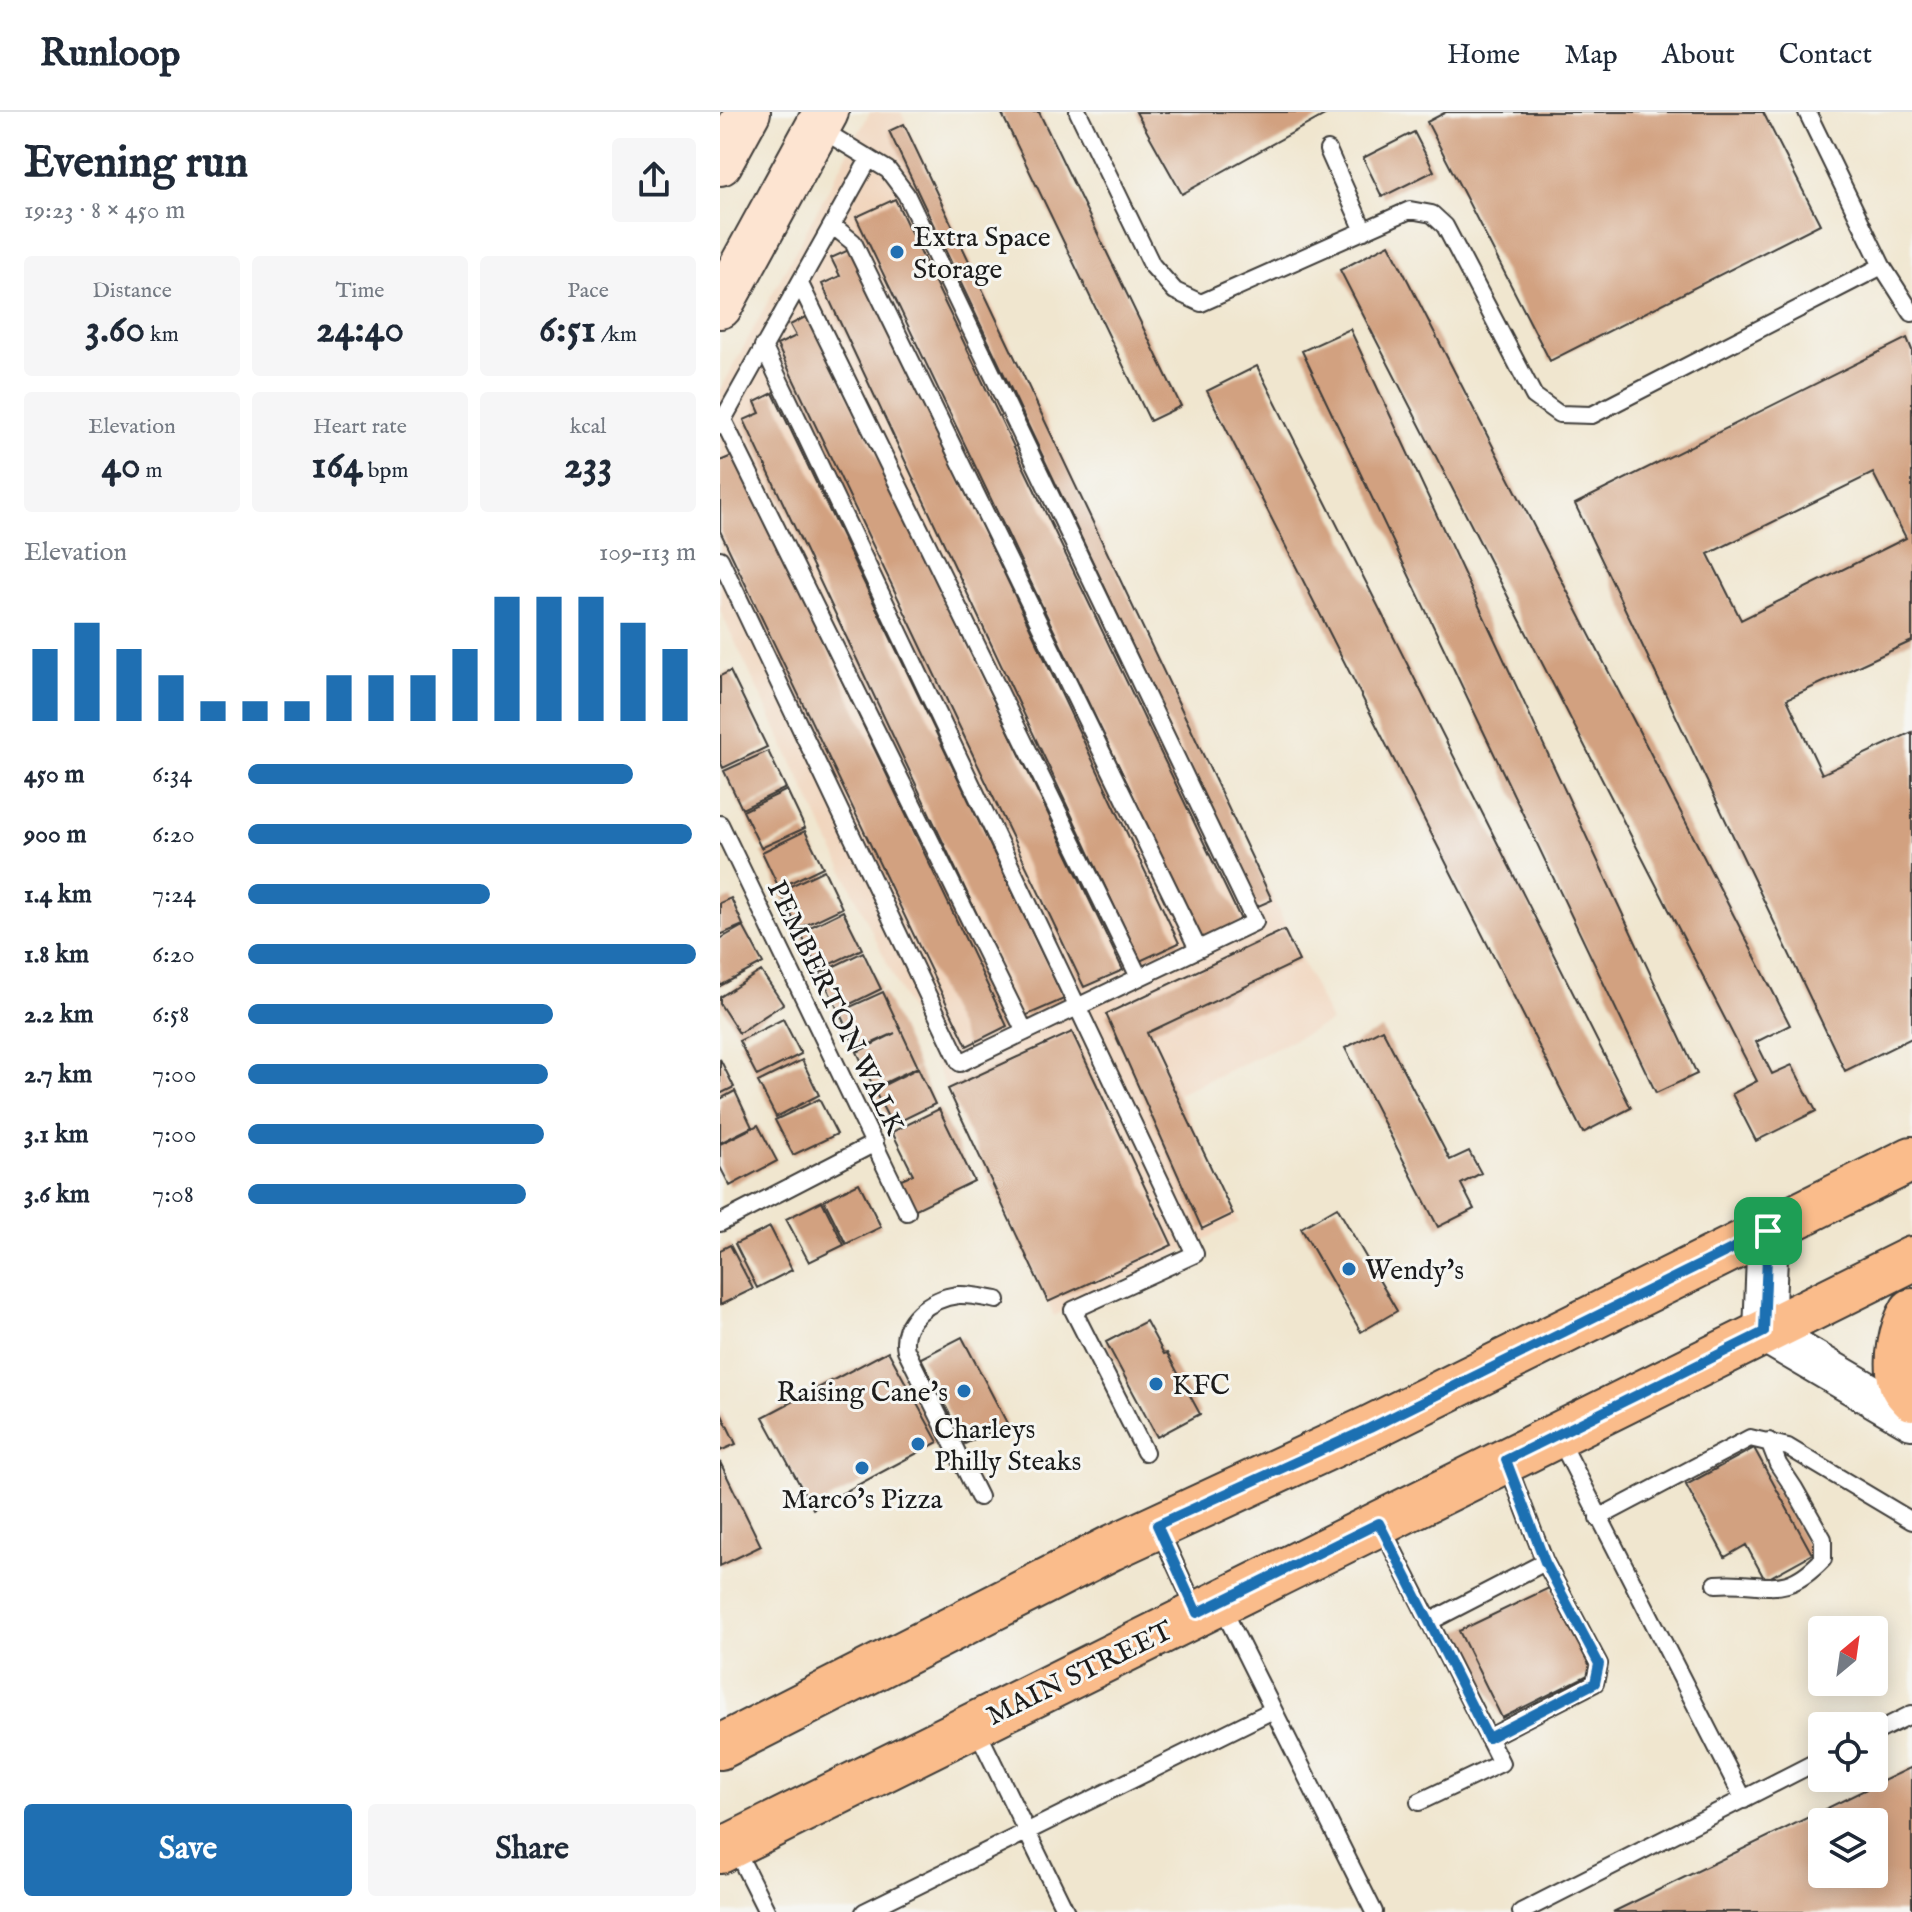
<!DOCTYPE html>
<html lang="en">
<head>
<meta charset="utf-8">
<style>
	:root { --surface:#fff; --page:#f6f6f7; --text:#1f2937; --muted:#747a83; --line:#e0e1e3; --accent:#1f6fb2 }
	body { margin:0; font-family:"IM FELL English",serif; background:var(--page); color:var(--text); height:100vh; display:flex; flex-direction:column; font-size:30px; white-space:nowrap }
	* { box-sizing:border-box; margin:0 }
	p { font-size:26px; color:var(--muted) }
	.icon { flex:none; width:44px; height:44px; fill:none; stroke:currentColor; stroke-width:2; stroke-linecap:round; stroke-linejoin:round }
	.map { position:relative; flex:1; overflow:hidden }
	.details { display:flex; flex-direction:column; background:var(--surface); width:720px }
	.details>* { flex:none }
	.needle { width:52px; rotate:29deg }
	.buttons { position:absolute; left:1088px; top:1504px; display:grid; gap:16px }
	.buttons a { display:grid; place-items:center; width:80px; height:80px; border-radius:8px; background:var(--surface); box-shadow:0 4px 20px #0003; font-size:40px }
	.pin { position:absolute; display:grid; place-items:center; width:68px; height:68px; color:#fff; margin:-34px; border-radius:16px; box-shadow:0 4px 12px #0006 }
	.round { display:grid; place-items:center; flex:none; width:84px; height:84px; border-radius:8px; background:var(--page) }
	.head { display:flex; align-items:center; justify-content:space-between; height:136px; padding:0 24px }
	h1 { font-size:44px; font-weight:700; line-height:60px }
	.metrics { display:grid; grid-template-columns:repeat(3,1fr); gap:12px; height:136px; padding:8px 24px }
	.metrics div { display:grid; align-content:center; border-radius:8px; background:var(--page); text-align:center }
	.metrics b { font-size:40px; font-weight:700 }
	.metrics small { font-size:22px; font-weight:400 }
	.metrics p { font-size:22px }
	.chart { height:224px; padding:16px 24px }
	.chart p { display:flex; justify-content:space-between }
	.chart svg { width:100%; height:144px; margin-top:8px; stroke:var(--accent); stroke-width:6 }
	.action { display:flex; gap:16px; margin-top:auto; padding:16px 24px }
	.action a { flex:1; height:92px; border-radius:8px; background:var(--accent); color:#fff; font-size:32px; font-weight:700; line-height:92px; text-align:center }
	.action a+a { background:var(--page); color:var(--text) }
	ul { padding:0 24px; list-style:none; font-size:26px }
	li { display:grid; grid-template-columns:128px 96px 1fr; align-items:center; height:60px }
	li i { height:20px; border-radius:10px; background:var(--accent) }
	header { display:flex; align-items:center; gap:48px; box-sizing:border-box; height:112px; padding:0 40px; background:var(--surface); border-bottom:2px solid var(--line) }
	header strong { font-size:38px }
	nav { display:flex; gap:44px; margin-inline-start:auto; font-size:28px }
	main { display:flex; flex:1; min-height:0 }
	.map>svg:first-child { display:block }
	.built { fill:#f1d5bd }
	.building { fill:#d2a180; fill-rule:evenodd }
	.lines { fill:none; stroke-linecap:round; stroke-linejoin:round }
	.service-casing { stroke:#3c3a37; stroke-width:20 }
	.tertiary-casing { stroke:#3c3a37; stroke-width:44 }
	.secondary-casing { stroke:#3c3a37; stroke-width:48 }
	.primary-casing { stroke:#3c3a37; stroke-width:48 }
	.service { stroke:#fff; stroke-width:16 }
	.tertiary { stroke:#fff; stroke-width:40 }
	.secondary { stroke:#fde4d1; stroke-width:44 }
	.primary { stroke:#fabc8b; stroke-width:44 }
	.route-casing { stroke:#fff; stroke-width:16 }
	.route { stroke:#1f6fb2; stroke-width:10 }
	.poi-dot { fill:#1f6fb2; stroke:#f6f6f2; stroke-width:3 }
	.labels { text-anchor:middle; stroke-width:6; stroke-linejoin:round; paint-order:stroke }
	.poi-label { font-size:28px; fill:#1c1c1c; stroke:#f6f6f2; text-anchor:start }
	.street-label { font-size:28px; fill:#1c1c1c; stroke:#f6f6f2 }
</style>
</head>
<body>
<header>
<strong>Runloop</strong>
<nav><a>Home</a><a>Map</a><a>About</a><a>Contact</a></nav>
</header>
<main>
<section class="details">
<div class="head"><div><h1>Evening run</h1><p>19:23 · 8 × 450 m</p></div><a class="round"><svg class="icon" aria-label="share" viewBox="0 0 24 24"><path d="M12 15V3M7 8l5-5 5 5M5 13v7h14v-7"/></svg></a></div>
<div class="metrics">
<div><p>Distance</p><b>3.60<small> km</small></b></div>
<div><p>Time</p><b>24:40</b></div>
<div><p>Pace</p><b>6:51<small> /km</small></b></div>
</div>
<div class="metrics">
<div><p>Elevation</p><b>40<small> m</small></b></div>
<div><p>Heart rate</p><b>164<small> bpm</small></b></div>
<div><p>kcal</p><b>233</b></div>
</div>
<div class="chart"><p><span>Elevation</span>109–113 m</p>
<svg viewBox="0 0 160 44" preserveAspectRatio="none"><path d="M5 44V22M15 44V14M25 44V22M35 44V30M45 44V38M55 44V38M65 44V38M75 44V30M85 44V30M95 44V30M105 44V22M115 44V6M125 44V6M135 44V6M145 44V14M155 44V22"/></svg>
</div>
<ul>
<li><b>450 m</b>6:34<i style="width:86%"></i></li>
<li><b>900 m</b>6:20<i style="width:99%"></i></li>
<li><b>1.4 km</b>7:24<i style="width:54%"></i></li>
<li><b>1.8 km</b>6:20<i style="width:100%"></i></li>
<li><b>2.2 km</b>6:58<i style="width:68%"></i></li>
<li><b>2.7 km</b>7:00<i style="width:67%"></i></li>
<li><b>3.1 km</b>7:00<i style="width:66%"></i></li>
<li><b>3.6 km</b>7:08<i style="width:62%"></i></li>
</ul>
<div class="action"><a>Save</a><a>Share</a></div>
</section>
<div class="map">
<svg width="1192" height="1800" viewBox="0 0 1192 1800">
	<rect width="100%" height="100%" fill="#f6f6f2"/>
	<filter id="ink" filterUnits="userSpaceOnUse"><feTurbulence type="fractalNoise" baseFrequency=".0125" numOctaves="2"/><feDisplacementMap in="SourceGraphic" scale="16" xChannelSelector="R" yChannelSelector="G"/><feConvolveMatrix kernelMatrix="1 2 1 2 8 2 1 2 1" color-interpolation-filters="sRGB"/></filter>
	<filter id="wash" filterUnits="userSpaceOnUse"><feTurbulence type="fractalNoise" baseFrequency=".006" numOctaves="4" result="noise"/><feDisplacementMap in="SourceGraphic" scale="32" xChannelSelector="R" yChannelSelector="G"/><feGaussianBlur stdDeviation="1.8" result="paint"/><feColorMatrix in="noise" values="0 0 0 0 0 0 0 0 0 0 0 0 0 0 0 0 0 1.4 0 .05"/><feComposite in="paint" operator="in"/></filter>
	<g filter="url(#wash)">
		<rect width="100%" height="100%" fill="#f0e6cf"/>
		<path class="built" d="M150,0H181L611,910L458,982L519,1110L334,1204L0,498V279Z"/>
		<g id="blocks">
			<path class="building" d="M281,0H319L461,294L430,309Z
				M416,0H610L462,82Z
				M726,0H1043L1100,112L830,249L707,10Z
				M184,12L552,788L536,795L169,19Z
				M694,20L714,59L662,85L643,46Z
				M175,87L522,810L482,828L136,105Z
				M669,132L1070,913L1036,930L1052,962L1072,953L1096,999L1036,1029L1012,982L1037,969L620,158Z
				M131,137L459,831L420,849L102,172L120,164L111,146Z
				M89,203L403,858L364,875L57,233L76,224L70,213Z
				M630,217L977,962L936,981L582,239Z
				M1187,226L1192,238V529L1067,587L1102,662L1192,620V926L1125,959L855,392ZM1153,361L1186,426L1021,508L988,442Z
				M537,254L911,996L863,1021L487,279Z
				M53,281L344,887L305,904L24,308L40,301L35,290Z
				M14,343L287,914L247,934L0,419V349Z
				M10,559L47,635L3,656L0,649V564Z
				M48,639L66,676L22,697L4,659Z
				M67,678L85,716L41,736L23,699Z
				M85,719L103,755L59,776L42,740Z
				M104,758L122,796L78,817L60,779Z
				M11,786L23,813L0,823V791Z
				M123,799L142,837L98,858L80,820Z
				M23,814L43,851L0,874V827Z
				M564,818L579,849L427,921L513,1102L482,1117L386,902Z
				M143,840L161,877L118,898L100,861Z
				M41,859L63,892L19,921L0,892V885Z
				M163,880L198,955L154,976L137,940L175,921L137,938L119,900Z
				M63,907L81,942L37,964L19,929Z
				M662,917L730,1048L749,1039L761,1061L741,1072L754,1097L718,1115L625,936Z
				M352,920L452,1133L328,1190L228,977Z
				M0,947L14,975L0,982Z
				M82,948L99,983L56,1005L38,970Z
				M198,956L215,992L172,1013L154,978Z
				M15,979L32,1015L0,1031V987Z
				M99,987L117,1022L73,1043L55,1008Z
				M219,997L254,1069L194,1098L179,1068L193,1062L172,1020Z
				M38,1013L57,1049L10,1074L0,1055V1032Z
				M139,1071L161,1115L126,1132L104,1088Z
				M102,1089L124,1133L89,1150L66,1107Z
				M617,1095L677,1199L641,1220L581,1116Z
				M50,1115L72,1158L37,1176L15,1132Z
				M10,1133L33,1177L0,1193V1138Z
				M426,1209L444,1242L447,1241L480,1302L437,1325L386,1230Z
				M242,1225L287,1311L245,1332L201,1246Z
				M168,1239L218,1330L93,1397L43,1305Z
				M0,1299L16,1332L0,1339Z
				M1034,1336L1092,1442L1045,1468L1026,1433L1005,1445L966,1373Z
				M0,1350L41,1434L0,1454Z
				M831,1475L874,1560L782,1606L739,1519Z
				M1192,1655V1800H893ZM1102,1710H1154V1762H1102Z"/>
		</g>
	</g>
	<g filter="url(#ink)">
		<use href="#blocks" fill-opacity="0" stroke="#3c3a37" stroke-width="2"/>
		<g class="lines">
			<g class="service-casing">
				<path id="service" d="M358,0L432,153L455,179L481,191L690,98L712,102L725,114L814,284L839,302L872,303L1162,154L1087,0
					M608,38L644,119
					M112,113L133,130L478,837
					M1162,154L1192,201
					M80,172L419,865
					M43,234L475,1142L353,1198L425,1340
					M3,308L305,920
					M0,313L149,47
					M0,447L240,951L535,810L186,82L168,58L99,16
					M0,712L187,1100
					M0,1111L155,1031
					M839,1326L1024,1688
					M259,1385L186,1238C179,1209 211,1186 238,1183C251,1182 265,1186 277,1188
					M878,1406L1030,1326L1068,1335L1192,1409
					M660,1412L781,1651L699,1690
					M438,1415L477,1500
					M996,1472C1045,1467 1061,1491 1103,1447V1427L1074,1376L1058,1352L1049,1329
					M500,1491L654,1800
					M709,1510L825,1450L786,1349
					M255,1614L346,1800
					M1154,1621L1192,1602
					M768,1626L875,1571L879,1552L825,1450
					M14,1734L47,1800
					M144,1800L553,1598
					M801,1800L1102,1647"/>
			</g>
			<g class="tertiary-casing">
				<path id="tertiary" d="M1048,1119L1044,1220L1192,1307"/>
			</g>
			<g class="secondary-casing">
				<path id="secondary" d="M0,51L28,0
					M0,194L106,0"/>
			</g>
			<g class="primary-casing">
				<path id="primary" d="M1192,1199C1181,1217 1175,1249 1181,1270C1182,1276 1188,1281 1192,1286
					M0,1635L391,1436L650,1316L1192,1047
					M0,1739L1192,1147"/>
			</g>
			<use href="#service" class="service"/>
			<use href="#tertiary" class="tertiary"/>
			<use href="#secondary" class="secondary"/>
			<use href="#primary" class="primary"/>
		</g>
	</g>
	<g class="lines" filter="url(#ink)">
		<g class="route-casing">
			<path id="route" d="M1048,1119L1044,1220L786,1348L825,1450L879,1552L875,1571L768,1626L659,1411L477,1501L437,1413L650,1316Z"/>
		</g>
		<use href="#route" class="route"/>
	</g>
	<g class="poi-dot">
		<circle cx="177" cy="140" r="8"/>
		<circle cx="629" cy="1157" r="8"/>
		<circle cx="436" cy="1272" r="8"/>
		<circle cx="244" cy="1279" r="8"/>
		<circle cx="198" cy="1332" r="8"/>
		<circle cx="142" cy="1356" r="8"/>
	</g>
	<g class="labels">
		<g class="poi-label">
			<text x="193" y="134">Extra Space<tspan x="193" dy="32">Storage</tspan></text>
			<text x="645" y="1167">Wendy's</text>
			<text x="452" y="1282">KFC</text>
			<text x="228" y="1289" text-anchor="end">Raising Cane's</text>
			<text x="214" y="1326">Charleys<tspan x="214" dy="32">Philly Steaks</tspan></text>
			<text x="142" y="1396" text-anchor="middle">Marco's Pizza</text>
		</g>
		<g class="street-label">
			<text transform="translate(117 895) rotate(64)" y="10">PEMBERTON WALK</text>
			<text transform="translate(359 1560) rotate(-26)" y="10">MAIN STREET</text>
		</g>
	</g>
</svg>
<div class="buttons">
<a><svg class="needle" viewBox="-14 -14 28 28"><path d="M0-13l5 13h-10z" fill="#e53935"/><path d="M0 13l5-13h-10z" fill="#747a83"/></svg></a>
<a><svg class="icon" aria-label="locate" viewBox="0 0 24 24"><circle cx="12" cy="12" r="6"/><path d="M12 2v4M12 18v4M2 12h4M18 12h4"/></svg></a>
<a><svg class="icon" aria-label="layers" viewBox="0 0 24 24"><path d="M12 4l9 5-9 5-9-5zM3 14l9 5 9-5"/></svg></a>
</div>
<div class="pin" style="left:1048px;top:1119px;background:#1e9e55"><svg class="icon" aria-label="arrive" viewBox="0 0 24 24"><path d="M6 21V4h12l-3 4 3 4H6"/></svg></div>
</div>
</main>
</body>
</html>
